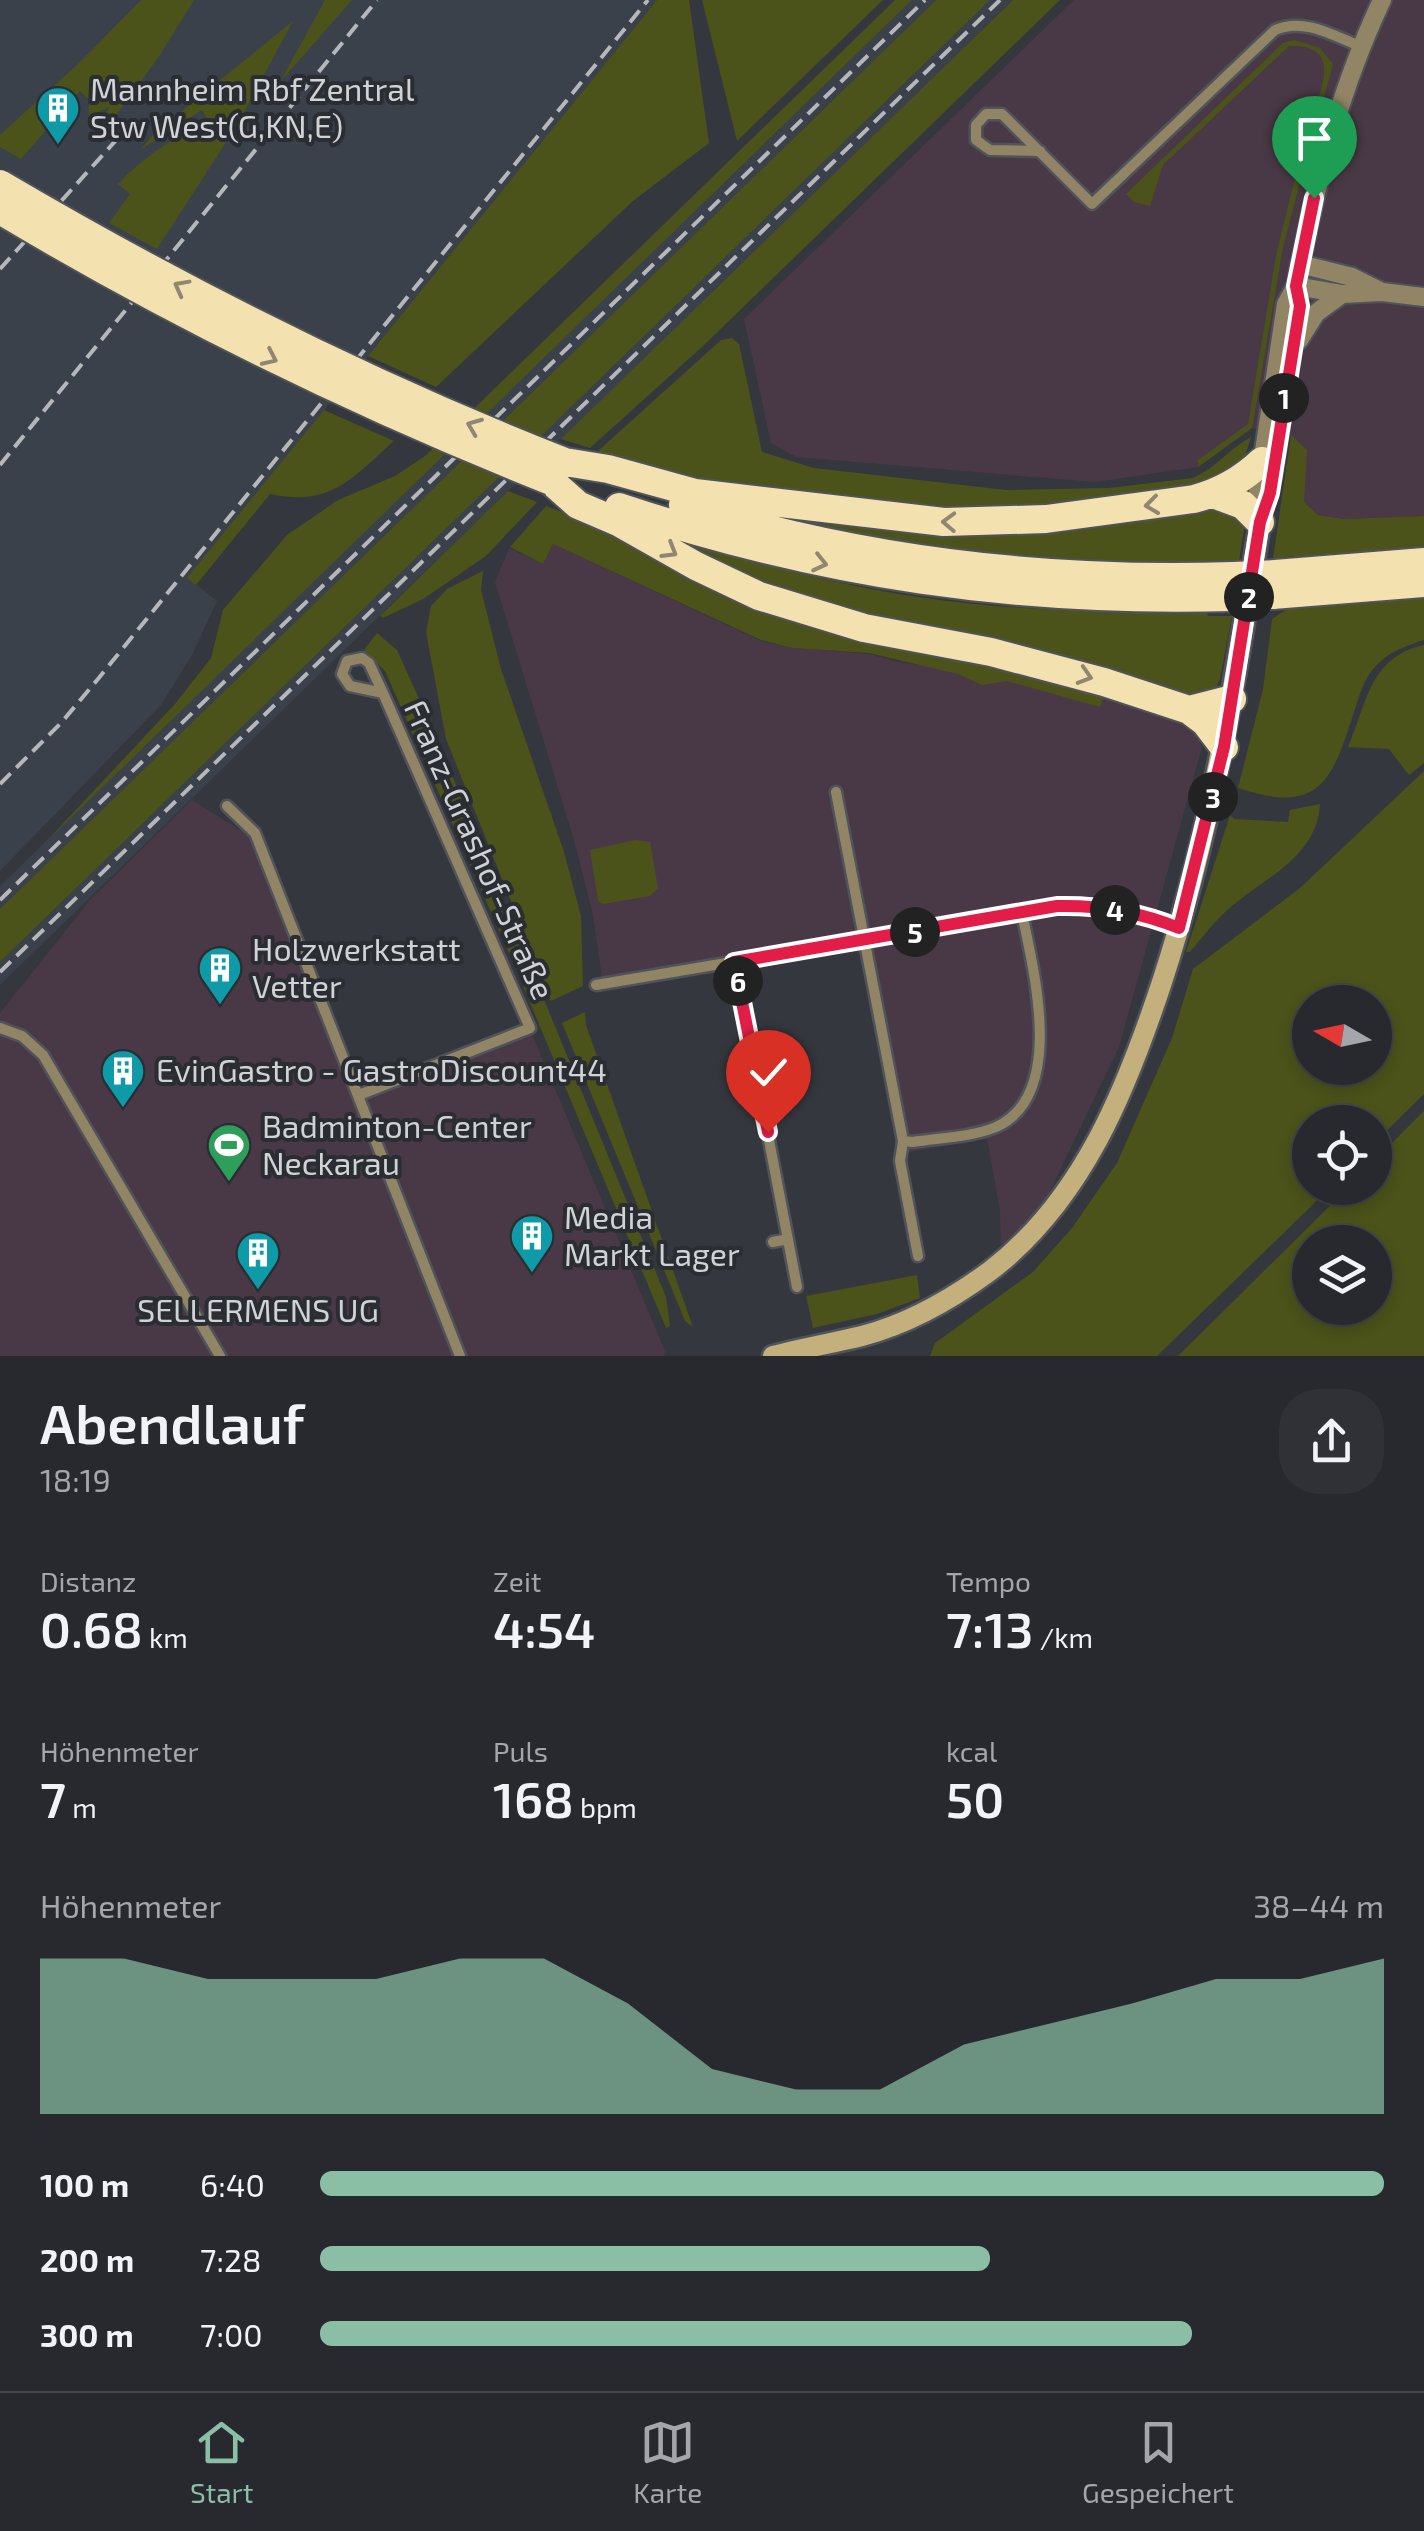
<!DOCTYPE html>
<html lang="de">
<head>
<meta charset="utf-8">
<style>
	:root { --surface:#27292e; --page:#2f3136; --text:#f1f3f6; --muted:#a4a6aa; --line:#43454a; --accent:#8abfa5 }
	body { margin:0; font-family:"Exo 2",sans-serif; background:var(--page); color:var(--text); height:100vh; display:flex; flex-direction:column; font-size:38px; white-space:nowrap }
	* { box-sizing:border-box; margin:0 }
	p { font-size:32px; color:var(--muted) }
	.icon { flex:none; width:55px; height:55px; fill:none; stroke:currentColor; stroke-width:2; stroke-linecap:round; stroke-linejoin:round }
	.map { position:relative; height:1356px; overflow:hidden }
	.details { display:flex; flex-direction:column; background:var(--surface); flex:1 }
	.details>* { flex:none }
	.needle { width:65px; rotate:279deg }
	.fabs { position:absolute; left:1292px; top:985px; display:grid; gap:20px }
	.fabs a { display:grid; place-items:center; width:100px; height:100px; border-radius:50%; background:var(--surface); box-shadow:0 5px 15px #0003,0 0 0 2px var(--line); font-size:50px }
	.pin { position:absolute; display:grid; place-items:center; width:85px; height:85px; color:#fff; margin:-102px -42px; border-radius:50% 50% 50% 0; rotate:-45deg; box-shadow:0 0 10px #0007 }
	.pin .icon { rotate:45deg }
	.km { position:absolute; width:50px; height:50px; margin:-25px; border-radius:50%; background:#222; color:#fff; font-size:28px; line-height:50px; text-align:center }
	.round { display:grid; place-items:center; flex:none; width:105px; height:105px; border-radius:40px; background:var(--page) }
	.head { display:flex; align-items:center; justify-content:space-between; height:170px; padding:0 40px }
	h1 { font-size:55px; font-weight:600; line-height:75px }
	.metrics { display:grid; grid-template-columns:repeat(3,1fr); gap:15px; height:170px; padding:10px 40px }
	.metrics div { display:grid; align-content:center }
	.metrics b { font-size:50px; font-weight:600 }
	.metrics small { font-size:28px; font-weight:400 }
	.metrics p { font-size:28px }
	.chart { height:280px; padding:20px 40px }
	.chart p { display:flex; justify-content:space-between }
	.chart svg { width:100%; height:180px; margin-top:10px; fill:var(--accent); opacity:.7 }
	ul { padding:0 40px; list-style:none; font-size:32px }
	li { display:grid; grid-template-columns:160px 120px 1fr; align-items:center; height:75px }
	li i { height:25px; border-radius:12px; background:var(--accent) }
	.menu { display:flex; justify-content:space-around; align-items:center; height:140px; border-top:2px solid var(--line); background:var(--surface); font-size:28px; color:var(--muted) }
	.menu a { display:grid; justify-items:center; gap:5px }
	.menu .on { color:var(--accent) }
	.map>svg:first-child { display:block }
	.commercial { fill:#493946 }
	.built { fill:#3a414b }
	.green { fill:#4b531a; fill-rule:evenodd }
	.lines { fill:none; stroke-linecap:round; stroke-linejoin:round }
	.minor-casing { stroke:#505359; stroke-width:15 }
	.tertiary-casing { stroke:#505359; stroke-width:22 }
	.secondary-casing { stroke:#505359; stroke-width:25 }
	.trunk-casing { stroke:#505359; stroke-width:32 }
	.minor { stroke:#918565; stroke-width:10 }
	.tertiary { stroke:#918565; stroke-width:18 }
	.secondary { stroke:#c3b07c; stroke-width:20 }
	.trunk { stroke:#f4e1b0; stroke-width:28 }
	.rail { stroke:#b5b7bb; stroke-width:4; stroke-dasharray:15 8; stroke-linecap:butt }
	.trunk-bridge-casing { stroke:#505359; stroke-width:32; stroke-linecap:butt }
	.trunk-bridge { stroke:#f4e1b0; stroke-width:28 }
	.oneway { stroke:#8f8771 }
	.route-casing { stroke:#fff; stroke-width:20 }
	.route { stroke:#e11d48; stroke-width:12 }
	.labels { text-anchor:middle; stroke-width:8; stroke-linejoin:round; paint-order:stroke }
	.poi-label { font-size:32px; fill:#d0d2d6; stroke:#2a2d32; text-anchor:start }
	.street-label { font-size:32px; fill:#d0d2d6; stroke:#2a2d32 }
</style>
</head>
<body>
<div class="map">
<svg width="1424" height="1356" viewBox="0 0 1424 1356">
	<rect width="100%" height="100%" fill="#34373d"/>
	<path class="commercial" d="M1074,0H1424V516L1344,519L1318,515L1304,502L1291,435L1252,428L1198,467L1095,482L796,457L771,443L744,319Z
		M553,544L761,641L792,648L869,654L898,662L1045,681L1196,725L1202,747L1119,1047L1039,1214L1001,1245L1000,1210L987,1138L899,1154L861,956L856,951L850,949L604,991L593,915L574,840L495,582L509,548L543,564Z
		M192,800L250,836L355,1103L532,1034L665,1351L664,1356H0V1013L91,899Z"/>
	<path class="built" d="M0,0H657L188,578L217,601L192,655L161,705L0,871Z
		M912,0H936L0,909V886Z
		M990,0H1013L0,985V962Z"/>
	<path class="green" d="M141,0H194L160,55L96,143L109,107L89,117V100L80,91L21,159L0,147V135L79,63Z
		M325,0H352L280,82Z
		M657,0H689L709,143L633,201L436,387L368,356Z
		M702,0H883L737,141Z
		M895,0H912L42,846L175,704L211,658L223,610L287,535L338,500L395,476L425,456Z
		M936,0H990L0,962V909Z
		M1013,0H1060L702,347L590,448L561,439Z
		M293,21L236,127L208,120L202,110L140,150L154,134Z
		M1295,40L1320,48L1333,64L1316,126L1301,121V118L1310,121C1321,90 1344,44 1289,46L1163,165L1150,206L1134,202L1126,194L1283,43Z
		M202,122L209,129L232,133L157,249L109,223L130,194L118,184C142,158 171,140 202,122Z
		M1296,135L1311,140L1283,247L1252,428L1198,467V460L1248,424L1276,256L1304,141Z
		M732,338L739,344L762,452L814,468L1006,490L1109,488L1193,478C1216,468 1229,449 1251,437L1243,463L1190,492L1028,515L750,494L640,467L598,451L721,340Z
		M324,410L394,441C351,479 331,507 270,494L196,585L187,578Z
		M1291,435L1307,450L1304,502L1318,515L1344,519L1424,516V550L1295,560L1294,556L1273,559Z
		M508,491L537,502L486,556L423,599L383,618L380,616Z
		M546,506L938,651L1105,693L1100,707L1007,681L982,685L958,674L869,653L792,648L761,640L553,544L543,564L510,547Z
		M743,506L813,515L1228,506L1245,524L1239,561H1217V564C1120,566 1027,559 932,547C868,538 804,529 743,506Z
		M667,537C750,562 833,584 919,597C1013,611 1111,613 1207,612L1208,616H1232L1220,679L1216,687L1201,699L822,611Z
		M483,571L481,590L501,669L564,852L581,916L583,986L551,1001L446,739L426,632L431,606L447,589Z
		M1424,597V640C1403,647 1385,653 1371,672C1362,683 1358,701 1353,715C1331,785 1317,814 1238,788L1263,689L1272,619L1287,609Z
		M377,633L397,650L438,741L666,1297L670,1326L666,1328L510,955L385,671L364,650Z
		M1424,645V763L1409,775L1389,749L1348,747C1367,704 1369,657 1424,645Z
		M1424,771V1094L1375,1142V1122H1310V1188H1330L1157,1356H930L935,1343L1033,1272L1072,1228L1117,1163L1172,1038L1193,969L1300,888ZM1375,1002V1068H1310V1002Z
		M1320,804C1317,861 1257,880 1221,916C1210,927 1200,940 1190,952H1186L1230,815L1234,819L1288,822L1290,810Z
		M635,840L650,842L658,888L650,896L603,904L598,901L590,850Z
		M585,1012L586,1025L693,1327L685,1321L562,1023Z
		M1424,1111V1356H1178L1348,1188H1375V1160ZM1375,1242V1308H1310V1242Z
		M917,1275L920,1298L877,1314L813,1328L806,1296Z"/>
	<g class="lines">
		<g class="minor-casing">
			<path id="minor" d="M1040,151L990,150L976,140V125L986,114H1002L1092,204L1275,30C1304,17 1334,36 1362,47
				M836,792L903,1141L900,1161L918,1256
				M227,806L255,833L460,1356
				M735,962L797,1287
				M596,985L1057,907C1099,905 1139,912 1178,928
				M0,1028L22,1036L43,1055L220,1356
				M359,1095L530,1028L383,693L369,663L362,658L347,661L342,674L350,686L383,693
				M903,1141L913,1142C938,1138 972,1137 996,1127C1067,1095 1033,969 1022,913
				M773,1242L788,1239"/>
		</g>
		<g class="tertiary-casing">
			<path id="tertiary" d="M1300,264L1352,277L1382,292
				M1296,286L1342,294L1382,292L1424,297
				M1299,340L1316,313L1342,294
				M1272,478L1299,306L1296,286
				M1260,522L1258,491L1286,304L1296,286C1315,187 1339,91 1382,0"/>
		</g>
		<g class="secondary-casing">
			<path id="secondary" d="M773,1356C803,1348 833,1343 862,1336C908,1324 952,1299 990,1271C1083,1200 1127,1088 1162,982C1211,832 1236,678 1260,522"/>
		</g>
		<g class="trunk-casing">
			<path id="trunk" d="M565,462L608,469L695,493L944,522L1046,519L1194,499C1221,492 1242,480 1262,461
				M551,481L578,505L620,523L696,566L759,596L864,628L991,652L1104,682L1189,710L1205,722L1224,747
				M1213,494L1243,505L1260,522
				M683,505C862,561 1047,582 1234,576
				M619,507C823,575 1017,603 1232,597
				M1275,574L1424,562
				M1272,595L1424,583
				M1189,710L1232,699"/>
		</g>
		<use href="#minor" class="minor"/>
		<use href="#tertiary" class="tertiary"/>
		<use href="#secondary" class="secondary"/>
		<use href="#trunk" class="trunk"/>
		<path class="rail" d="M0,269L118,138
			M0,465L377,0
			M0,784L61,723L98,679L648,0
			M0,900L925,0
			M0,972L1000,0"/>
		<g class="trunk-bridge-casing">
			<path id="trunk-bridge" d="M0,184C182,291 368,385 565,462
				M0,210C177,316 360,405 551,481
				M1234,576L1275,574
				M1232,597L1272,595"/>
		</g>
		<use href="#trunk-bridge" class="trunk-bridge"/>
	</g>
	<defs><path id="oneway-chevron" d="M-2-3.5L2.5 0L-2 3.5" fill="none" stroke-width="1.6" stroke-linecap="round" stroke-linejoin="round" transform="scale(2.5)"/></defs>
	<g class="oneway">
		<use href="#oneway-chevron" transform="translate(181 287) rotate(-152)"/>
		<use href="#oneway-chevron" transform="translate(270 358) rotate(25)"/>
		<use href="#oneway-chevron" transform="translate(474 426) rotate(-158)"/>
		<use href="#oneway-chevron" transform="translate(1152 505) rotate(173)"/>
		<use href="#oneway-chevron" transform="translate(949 522) rotate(-178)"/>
		<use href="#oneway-chevron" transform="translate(670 551) rotate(31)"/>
		<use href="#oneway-chevron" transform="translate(820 563) rotate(13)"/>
		<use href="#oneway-chevron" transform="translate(1085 676) rotate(17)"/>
	</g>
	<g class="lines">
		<g class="route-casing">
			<path id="route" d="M768,1132L734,962L1057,906C1100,905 1140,912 1179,928L1224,747L1260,522L1270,493L1300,306L1296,286L1314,198"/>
		</g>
		<use href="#route" class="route"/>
	</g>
	<defs>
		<g id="building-pin" transform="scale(2.25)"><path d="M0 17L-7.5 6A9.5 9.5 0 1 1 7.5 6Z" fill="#0f9aa8" stroke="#2a2d32"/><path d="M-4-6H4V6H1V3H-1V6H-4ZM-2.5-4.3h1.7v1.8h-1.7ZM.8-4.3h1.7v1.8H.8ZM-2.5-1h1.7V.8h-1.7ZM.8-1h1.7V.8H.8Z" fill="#fff"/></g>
		<g id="stadium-pin" transform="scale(2.25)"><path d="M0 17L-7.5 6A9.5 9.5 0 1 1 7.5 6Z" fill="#2e9e5b" stroke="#2a2d32"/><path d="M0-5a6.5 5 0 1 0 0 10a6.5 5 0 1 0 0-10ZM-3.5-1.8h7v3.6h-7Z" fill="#fff"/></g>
	</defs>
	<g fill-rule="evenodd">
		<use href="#building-pin" x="58" y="108"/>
		<use href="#building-pin" x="220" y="968"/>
		<use href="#building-pin" x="123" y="1071"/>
		<use href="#stadium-pin" x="229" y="1145"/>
		<use href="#building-pin" x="532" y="1236"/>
		<use href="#building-pin" x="258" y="1253"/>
	</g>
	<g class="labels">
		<g class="poi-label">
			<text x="90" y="101">Mannheim Rbf Zentral<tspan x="90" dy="37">Stw West(G,KN,E)</tspan></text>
			<text x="252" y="961">Holzwerkstatt<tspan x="252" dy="37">Vetter</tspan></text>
			<text x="156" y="1082">EvinGastro - GastroDiscount44</text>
			<text x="262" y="1138">Badminton-Center<tspan x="262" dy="37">Neckarau</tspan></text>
			<text x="564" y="1229">Media<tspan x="564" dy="37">Markt Lager</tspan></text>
			<text x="258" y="1322" text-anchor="middle">SELLERMENS UG</text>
		</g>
		<g class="street-label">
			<text transform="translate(479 850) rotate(66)" y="11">Franz-Grashof-Straße</text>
		</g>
	</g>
</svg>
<div class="fabs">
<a><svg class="needle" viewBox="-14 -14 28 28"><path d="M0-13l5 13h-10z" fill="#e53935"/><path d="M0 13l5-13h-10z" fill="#a4a6aa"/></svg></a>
<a><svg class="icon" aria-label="locate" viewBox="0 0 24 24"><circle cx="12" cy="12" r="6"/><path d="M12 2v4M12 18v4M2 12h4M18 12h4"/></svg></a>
<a><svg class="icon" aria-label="layers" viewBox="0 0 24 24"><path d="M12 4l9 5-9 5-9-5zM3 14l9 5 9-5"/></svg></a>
</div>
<div class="pin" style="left:1314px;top:198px;background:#1e9e55"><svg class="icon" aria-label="arrive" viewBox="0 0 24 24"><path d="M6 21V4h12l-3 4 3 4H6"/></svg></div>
<div class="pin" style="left:768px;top:1132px;background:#d93025"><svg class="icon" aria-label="check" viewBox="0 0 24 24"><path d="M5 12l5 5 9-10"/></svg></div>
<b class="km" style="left:1284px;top:398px">1</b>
<b class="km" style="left:1249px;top:597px">2</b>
<b class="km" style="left:1213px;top:797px">3</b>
<b class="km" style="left:1115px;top:910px">4</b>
<b class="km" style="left:915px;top:932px">5</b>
<b class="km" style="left:738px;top:981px">6</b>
</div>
<section class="details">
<div class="head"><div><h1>Abendlauf</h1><p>18:19</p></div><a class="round"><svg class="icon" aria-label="share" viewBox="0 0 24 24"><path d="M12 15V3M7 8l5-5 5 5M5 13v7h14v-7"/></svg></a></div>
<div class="metrics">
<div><p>Distanz</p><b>0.68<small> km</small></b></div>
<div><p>Zeit</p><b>4:54</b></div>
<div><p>Tempo</p><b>7:13<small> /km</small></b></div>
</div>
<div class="metrics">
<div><p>Höhenmeter</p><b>7<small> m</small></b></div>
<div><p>Puls</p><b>168<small> bpm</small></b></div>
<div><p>kcal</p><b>50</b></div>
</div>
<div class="chart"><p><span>Höhenmeter</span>38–44 m</p>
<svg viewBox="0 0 160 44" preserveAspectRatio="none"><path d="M0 44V6L10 6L20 11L30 11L40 11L50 6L60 6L70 17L80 33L90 38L100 38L110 27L120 22L130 17L140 11L150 11L160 6V44z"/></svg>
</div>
<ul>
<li><b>100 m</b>6:40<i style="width:100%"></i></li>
<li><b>200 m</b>7:28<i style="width:63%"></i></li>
<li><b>300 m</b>7:00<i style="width:82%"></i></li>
</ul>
</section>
<nav class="menu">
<a class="on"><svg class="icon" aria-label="home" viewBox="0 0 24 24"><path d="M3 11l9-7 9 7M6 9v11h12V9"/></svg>Start</a>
<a><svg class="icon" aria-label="map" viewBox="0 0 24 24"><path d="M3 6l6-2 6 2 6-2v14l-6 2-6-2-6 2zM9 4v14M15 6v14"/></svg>Karte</a>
<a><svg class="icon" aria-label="saved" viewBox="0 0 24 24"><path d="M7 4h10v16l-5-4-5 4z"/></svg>Gespeichert</a>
</nav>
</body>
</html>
